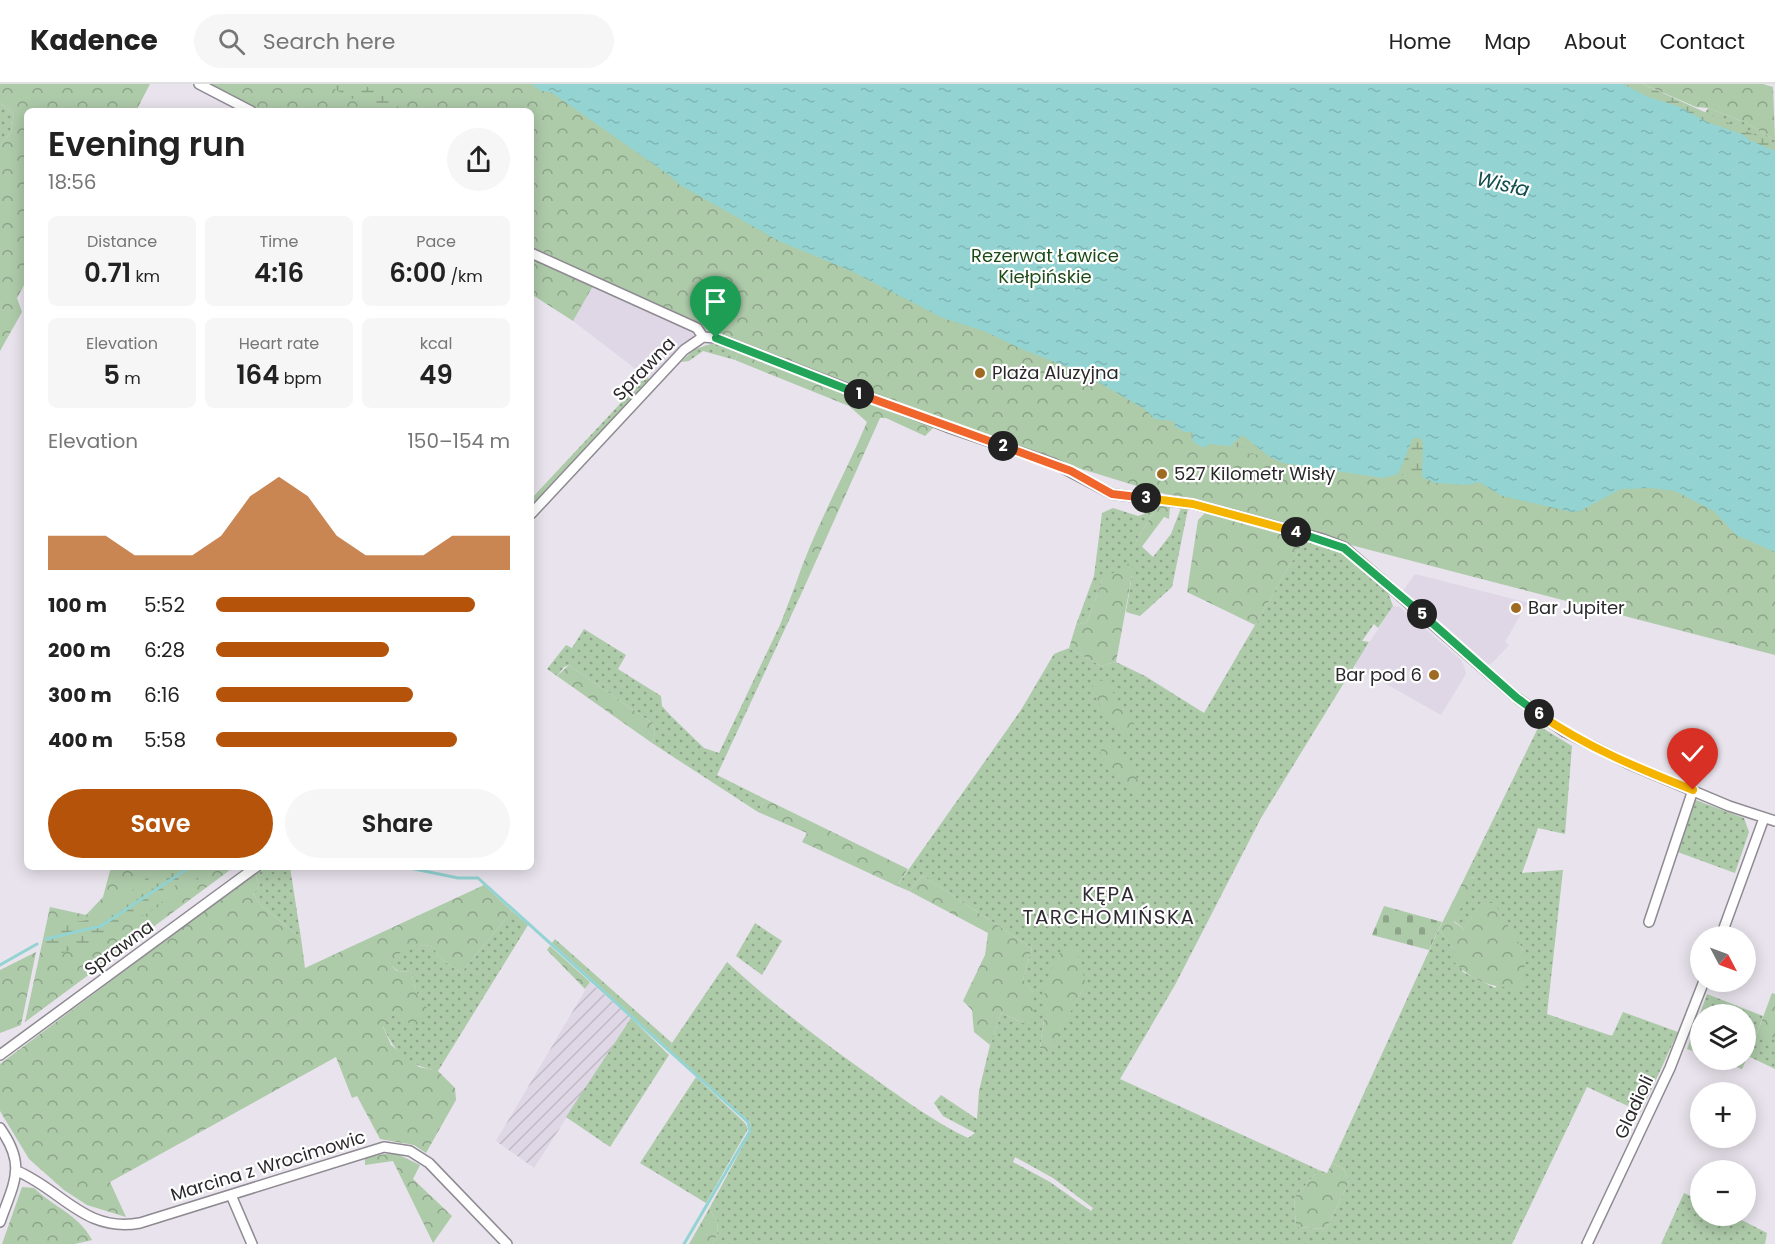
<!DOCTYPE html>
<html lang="en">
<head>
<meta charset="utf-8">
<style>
	:root { --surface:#fff; --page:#f6f6f6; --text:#222; --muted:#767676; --line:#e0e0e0; --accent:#b45309 }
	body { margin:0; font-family:Poppins,sans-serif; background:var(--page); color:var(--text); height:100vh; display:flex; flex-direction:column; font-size:22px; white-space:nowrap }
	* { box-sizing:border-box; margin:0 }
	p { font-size:20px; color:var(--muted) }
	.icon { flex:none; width:33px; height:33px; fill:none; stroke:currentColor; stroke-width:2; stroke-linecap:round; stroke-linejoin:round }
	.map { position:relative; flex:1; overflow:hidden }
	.drawer { position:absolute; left:24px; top:24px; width:510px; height:762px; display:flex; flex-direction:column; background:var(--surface); border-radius:9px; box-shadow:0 3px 15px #0003 }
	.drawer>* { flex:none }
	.needle { width:39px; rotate:131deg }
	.controls { position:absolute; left:1690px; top:842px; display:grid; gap:12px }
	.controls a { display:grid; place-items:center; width:66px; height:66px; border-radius:50%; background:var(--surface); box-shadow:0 3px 15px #0003; font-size:30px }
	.pin { position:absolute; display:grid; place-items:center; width:51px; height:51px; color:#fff; margin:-62px -26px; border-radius:50% 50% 50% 0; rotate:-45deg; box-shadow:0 0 6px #0007 }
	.pin .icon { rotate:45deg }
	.km { position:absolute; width:30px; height:30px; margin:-15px; border-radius:50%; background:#222; color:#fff; font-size:16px; line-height:30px; text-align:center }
	.round { display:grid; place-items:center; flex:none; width:63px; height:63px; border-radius:32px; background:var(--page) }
	.summary { display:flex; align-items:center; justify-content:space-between; height:102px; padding:0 24px }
	h1 { font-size:33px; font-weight:600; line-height:45px }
	.stats { display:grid; grid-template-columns:repeat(3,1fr); gap:9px; height:102px; padding:6px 24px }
	.stats div { display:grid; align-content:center; border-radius:9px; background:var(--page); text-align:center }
	.stats b { font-size:26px; font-weight:600 }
	.stats small { font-size:16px; font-weight:400 }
	.stats p { font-size:16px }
	.chart { height:168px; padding:12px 24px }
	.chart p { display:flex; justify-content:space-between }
	.chart svg { width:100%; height:108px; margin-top:6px; fill:var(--accent); opacity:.7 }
	.cta { display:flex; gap:12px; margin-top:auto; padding:12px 24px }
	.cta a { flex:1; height:69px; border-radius:36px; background:var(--accent); color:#fff; font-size:24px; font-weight:600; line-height:69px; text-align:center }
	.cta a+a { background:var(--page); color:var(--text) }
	ul { padding:0 24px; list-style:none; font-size:20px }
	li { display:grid; grid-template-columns:96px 72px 1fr; align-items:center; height:45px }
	li i { height:15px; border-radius:8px; background:var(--accent) }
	header { display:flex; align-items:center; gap:36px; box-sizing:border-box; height:84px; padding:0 30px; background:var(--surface); border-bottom:2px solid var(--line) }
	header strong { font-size:28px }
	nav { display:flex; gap:33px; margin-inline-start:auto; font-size:21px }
	.search { width:420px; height:54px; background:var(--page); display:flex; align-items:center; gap:15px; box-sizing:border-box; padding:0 21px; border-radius:33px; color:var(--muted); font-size:22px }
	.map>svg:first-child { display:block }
	.built { fill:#dfd7e6 }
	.industrial { fill:url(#industrial-furrows) }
	.grass { fill:url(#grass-dots); fill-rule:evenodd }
	.forest { fill:url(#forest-crowns) }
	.wetland { fill:url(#wetland-marsh) }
	.cemetery { fill:url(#cemetery-stones) }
	.pitch { fill:#adcaa9 }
	.water { fill:url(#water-ripples) }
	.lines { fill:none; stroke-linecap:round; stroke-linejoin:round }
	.stream { stroke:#93d4d3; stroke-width:3 }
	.minor-casing { stroke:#8f8a92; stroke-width:12 }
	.minor { stroke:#fff; stroke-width:9 }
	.split-1-casing { stroke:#fff; stroke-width:12 }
	.split-2-casing { stroke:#fff; stroke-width:12 }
	.split-3-casing { stroke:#fff; stroke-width:12 }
	.split-4-casing { stroke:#fff; stroke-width:12 }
	.split-5-casing { stroke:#fff; stroke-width:12 }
	.split-6-casing { stroke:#fff; stroke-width:12 }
	.split-7-casing { stroke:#fff; stroke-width:12 }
	.split-1 { stroke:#22a559; stroke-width:8 }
	.split-2 { stroke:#f0652b; stroke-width:8 }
	.split-3 { stroke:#f0652b; stroke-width:8 }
	.split-4 { stroke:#f5b400; stroke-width:8 }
	.split-5 { stroke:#22a559; stroke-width:8 }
	.split-6 { stroke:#22a559; stroke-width:8 }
	.split-7 { stroke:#f5b400; stroke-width:8 }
	.poi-dot { fill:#9f6b22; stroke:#fff; stroke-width:2 }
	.labels { text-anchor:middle; stroke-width:4.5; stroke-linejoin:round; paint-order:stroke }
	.park-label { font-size:18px; fill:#1d4b18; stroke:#fff }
	.street-label { font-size:18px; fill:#2a282b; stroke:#fff }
	.poi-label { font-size:18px; fill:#2a282b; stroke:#fff; text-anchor:start }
	.water-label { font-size:20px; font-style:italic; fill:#134d4d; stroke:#fff }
	.neighbourhood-label { font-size:20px; letter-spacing:1.5px; fill:#2f2b32; stroke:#fff }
</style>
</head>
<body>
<header>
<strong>Kadence</strong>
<div class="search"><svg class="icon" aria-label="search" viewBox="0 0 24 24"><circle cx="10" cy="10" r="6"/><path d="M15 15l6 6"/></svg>Search here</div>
<nav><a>Home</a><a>Map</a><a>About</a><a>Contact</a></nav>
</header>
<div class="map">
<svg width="1775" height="1160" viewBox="0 0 1775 1160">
	<defs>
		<pattern id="industrial-furrows" width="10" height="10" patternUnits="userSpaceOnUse" patternTransform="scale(1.5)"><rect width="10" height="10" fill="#dfd7e6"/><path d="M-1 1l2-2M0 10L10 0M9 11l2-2" fill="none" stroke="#c0b9c5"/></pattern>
		<pattern id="grass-dots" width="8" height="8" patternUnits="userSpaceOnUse" patternTransform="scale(1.5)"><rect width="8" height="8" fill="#adcaa9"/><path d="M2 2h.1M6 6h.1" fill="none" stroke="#8da48a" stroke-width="1.8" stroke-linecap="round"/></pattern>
		<pattern id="forest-crowns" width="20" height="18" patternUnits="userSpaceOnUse" patternTransform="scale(1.5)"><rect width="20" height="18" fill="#adcaa9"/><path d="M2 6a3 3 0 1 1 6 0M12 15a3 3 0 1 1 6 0" fill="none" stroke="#8da48a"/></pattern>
		<pattern id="wetland-marsh" width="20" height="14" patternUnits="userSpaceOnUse" patternTransform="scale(1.5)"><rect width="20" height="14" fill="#adcaa9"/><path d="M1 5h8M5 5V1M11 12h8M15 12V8" fill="none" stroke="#8da48a"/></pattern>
		<pattern id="cemetery-stones" width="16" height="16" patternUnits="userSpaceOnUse" patternTransform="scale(1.5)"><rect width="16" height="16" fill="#adcaa9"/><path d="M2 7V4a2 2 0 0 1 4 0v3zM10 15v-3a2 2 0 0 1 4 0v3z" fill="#8da48a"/></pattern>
		<pattern id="water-ripples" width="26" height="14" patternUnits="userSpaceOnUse" patternTransform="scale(1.5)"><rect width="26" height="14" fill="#93d4d3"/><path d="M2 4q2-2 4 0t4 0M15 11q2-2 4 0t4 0" fill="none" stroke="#7fb6b5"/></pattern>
	</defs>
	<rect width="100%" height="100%" fill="#e8e3ec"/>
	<path class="built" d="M593,202L695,246L698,252L691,255L650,296L573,237Z
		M1415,490L1529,519L1526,521L1505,558L1509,561L1492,579L1488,581L1403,507Z
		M1393,522L1400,523L1461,576L1464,582L1466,590L1441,631L1354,582Z"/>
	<path class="industrial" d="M590,898L631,934L534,1084L496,1057Z"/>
	<path class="grass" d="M0,19L14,30L11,48L0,62Z
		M1708,24L1746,39L1775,56V67L1703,33Z
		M714,259L740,267L735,276L703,267L689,277L681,278L695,265Z
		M646,292L650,296L531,424V415Z
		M1148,420L1158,421L1136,457L1153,473L1171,450L1181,424L1188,425L1172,503L1140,532L1126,528L1132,491L1102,497L1087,538L1076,541L1094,492L1102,429L1113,424L1138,432L1144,430Z
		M1305,455L1346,470L1387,506L1393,522L1378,544L1374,540L1362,557L1369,558L1261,734L1175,901L1120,995L1319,1086L1294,1114L1296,1143L1326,1145L1349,1098L1344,1085L1332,1079L1439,845L1454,866L1463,888L1495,904L1524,867L1494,820H1480L1464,845L1454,837L1475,793L1464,795L1539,642L1572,662L1565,750L1538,744L1522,789L1563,786L1547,930L1612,952L1623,928L1678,948L1641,1028L1587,1003L1512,1160H712L717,1152L718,1138L709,1125L751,1047L750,1038L670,966L672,959L727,878C773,921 824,959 875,995C905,1016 934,1038 968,1054L975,1049L943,1032L934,1019L941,1011L977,1035L979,1007L990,961L1001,929L1024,939L1033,908L1023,895L1032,864L923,792L909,807L897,802L1021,626L1054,570L1069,564L1101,582L1116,578L1145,592L1204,629ZM1086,900L1048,967L1040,964L1044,935ZM1015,1073L1053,1094L1093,1124L1091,1127L1050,1098L1013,1078Z
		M795,502L803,506L717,691L765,715L758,728L652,659L655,650L652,639L569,581L564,583L557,592L547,585L566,561L572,564L584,545L626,571L618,585L661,612L662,622L670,631L704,664L719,669L780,541Z
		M1693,715L1744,734L1749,748L1735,789L1675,767Z
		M263,783H290L301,854L263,823L253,811L259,801L255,789Z
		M512,827L528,841L438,987C410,982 394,969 383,942L395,928L417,910L411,888L398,887L392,882V874C404,865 418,858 433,863L440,874L461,889Z
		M755,839L782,857L762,891L736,872Z
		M1707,910L1763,932L1756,952L1775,953V985L1748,972L1742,985L1714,975H1746V930H1701V970L1687,965Z
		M631,934L669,971L610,1063L566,1033Z
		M696,993L745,1039L748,1045L706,1119L640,1079Z
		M1684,1109L1701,1117V1131H1732L1767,1149L1765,1160H1661Z"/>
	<path class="forest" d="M0,0H150L136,27H27V196L17,214L22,228L0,267V62L11,48L14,30L0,19Z
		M201,0H1086L1775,206V571L1366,465L1140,403L978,353L655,226L531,169V27H251Z
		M1643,0H1763L1773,3L1775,56L1746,39L1708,24L1696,23Z
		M531,173L593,202L573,237L531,210Z
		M740,267L935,342L925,352L886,334H880L803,506L795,502C814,445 844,393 867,338L849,322L735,276Z
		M1158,421L1170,423L1169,435L1164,433L1141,464L1136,457Z
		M1207,427L1305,455L1255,541L1187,508L1198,436Z
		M1127,479L1132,482V491L1116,578L1101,582L1069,564L1076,541L1087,538L1102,497Z
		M569,581L652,639L655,650L652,659L557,592Z
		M1095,595L1106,598L1135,641L1123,649L1102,626L1092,603Z
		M1105,653L1119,665L1143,704L1136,711L1100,670Z
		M765,715L908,785L897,802L802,758L807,749L758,728Z
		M111,783H234L25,938L50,823L86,831L103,813Z
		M255,789L259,801L253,811L263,823L301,854L305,884L484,801L512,827L461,889L440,874L433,863C418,858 404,866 392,874V882L397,887L411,888L417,910L429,927L415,944L395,928L383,943L391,961L419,983L438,987L455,1004L456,1016L426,1069L414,1061L380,1055L357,1012L352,1014L336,973L110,1098L126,1133L87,1121L64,1106L29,1075L0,1027V980Z
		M923,792L1032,864L1023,895L1033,908V932L1024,939L1001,929L990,961L974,948L972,926L963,917L985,871L988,849L909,807Z
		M1476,793L1454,838L1464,845L1480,819H1494L1524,867L1525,899L1520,904C1491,904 1472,897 1452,876L1454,866L1439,845L1464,795Z
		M555,855L672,959L670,966L552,859Z
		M550,862L590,898L585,905L547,866Z
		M1063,863L1076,866L1086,900L1048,968L1040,964L1044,935L1045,898Z
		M36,868L21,941L0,949V886Z
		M1772,909L1775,910V953L1764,955L1756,952Z
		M386,1070H397L420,1081L413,1095L452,1132L433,1159L393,1077L365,1081V1073Z
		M1332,1079L1344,1085L1349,1098L1326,1145L1296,1143L1294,1114L1319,1086L1327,1089Z
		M22,1103L34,1104C55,1124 78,1130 92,1156L75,1160H2Z
		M709,1125L718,1138L717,1152L712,1160H689Z"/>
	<path class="wetland" d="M325,0H362L413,27H376Z
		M1613,0H1643L1768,57L1775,65V88Z
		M1161,333L1242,351L1270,373L1247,369V364L1209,360L1204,364L1185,348L1168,339L1157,342L1154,339Z
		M1413,354H1420L1423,358L1422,393L1398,390Z
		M165,783L205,784L197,797L190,791L178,798L158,823L138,834L113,840L93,859L47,874L46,857L64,840L99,834L155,787Z"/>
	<path class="cemetery" d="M1384,822L1442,838L1429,866L1372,851Z"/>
	<path class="pitch" d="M969,278L995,287L990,300L965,291Z"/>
	<path class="water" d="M532,0H1623L1648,13L1680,23L1707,38L1744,51L1749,56L1775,67V468L1736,451L1714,427L1675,407L1652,404L1621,405L1580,427L1572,428L1502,412L1479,398L1469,401L1435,399L1422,393L1423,358L1420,354H1413L1398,390L1383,394L1283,379L1270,373L1242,351L1230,362L1209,360L1204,364L1193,358L1192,348H1185L1175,343L1174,337L1155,335L1146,326L1083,289L1024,266L984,247L943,234L849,186L779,157L680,101L669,91L551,8L541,7Z"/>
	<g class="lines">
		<path class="stream" d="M405,783L458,794H478L748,1038L750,1047L684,1160
			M46,855L101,842L190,783
			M0,881L37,860"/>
		<g class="minor-casing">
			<path id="minor" d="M199,0L251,27
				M531,169L697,244L703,253
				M531,430L684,266L703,253L716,254L947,343L1055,380L1112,410L1193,420L1323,455L1344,463L1517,614L1565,648L1629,680L1729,722L1775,737
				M1649,838L1693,706
				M1721,852L1764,734
				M0,971L256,783
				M0,1044C27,1082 14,1098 0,1138
				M17,1087C62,1106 85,1149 140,1139L384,1063L410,1067L429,1079L507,1160
				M231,1111L252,1160
				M1587,1160L1670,984L1704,897"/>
		</g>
		<use href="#minor" class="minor"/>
	</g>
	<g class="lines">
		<g class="split-1-casing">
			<path id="split-1" d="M716,254L859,310"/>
		</g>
		<g class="split-2-casing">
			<path id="split-2" d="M859,310L1003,362"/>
		</g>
		<g class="split-3-casing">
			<path id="split-3" d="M1003,362L1071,387L1112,410L1146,414"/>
		</g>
		<g class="split-4-casing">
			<path id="split-4" d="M1146,414L1193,420L1296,448"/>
		</g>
		<g class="split-5-casing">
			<path id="split-5" d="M1296,448L1344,464L1422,530"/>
		</g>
		<g class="split-6-casing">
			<path id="split-6" d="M1422,530L1517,614L1539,630"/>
		</g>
		<g class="split-7-casing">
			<path id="split-7" d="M1539,630C1586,663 1640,685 1693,706"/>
		</g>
		<use href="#split-1" class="split-1"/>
		<use href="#split-2" class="split-2"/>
		<use href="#split-3" class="split-3"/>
		<use href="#split-4" class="split-4"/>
		<use href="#split-5" class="split-5"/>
		<use href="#split-6" class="split-6"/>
		<use href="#split-7" class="split-7"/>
	</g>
	<g class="poi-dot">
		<circle cx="980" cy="289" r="6"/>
		<circle cx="1162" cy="390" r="6"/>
		<circle cx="1516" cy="524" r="6"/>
		<circle cx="1434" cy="591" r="6"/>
	</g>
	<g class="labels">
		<g class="park-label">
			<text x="1045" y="178">Rezerwat Ławice<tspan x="1045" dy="21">Kiełpińskie</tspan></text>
		</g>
		<g class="street-label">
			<text transform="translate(644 285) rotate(-46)" y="6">Sprawna</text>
			<text transform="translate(119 864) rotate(-36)" y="6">Sprawna</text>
			<text transform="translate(1634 1023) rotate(-65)" y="6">Gladioli</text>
			<text transform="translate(268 1082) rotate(-17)" y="6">Marcina z Wrocimowic</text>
		</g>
		<g class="poi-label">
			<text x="992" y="295">Plaża Aluzyjna</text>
			<text x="1174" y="396">527 Kilometr Wisły</text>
			<text x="1528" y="530">Bar Jupiter</text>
			<text x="1422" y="597" text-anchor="end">Bar pod 6</text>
		</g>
		<g class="water-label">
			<text transform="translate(1503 100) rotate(13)" y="7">Wisła</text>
		</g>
		<g class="neighbourhood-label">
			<text x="1109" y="817">KĘPA<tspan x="1109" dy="23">TARCHOMIŃSKA</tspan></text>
		</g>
	</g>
</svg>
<div class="controls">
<a><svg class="needle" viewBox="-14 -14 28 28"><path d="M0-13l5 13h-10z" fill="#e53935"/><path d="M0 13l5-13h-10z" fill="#767676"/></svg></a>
<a><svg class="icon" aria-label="layers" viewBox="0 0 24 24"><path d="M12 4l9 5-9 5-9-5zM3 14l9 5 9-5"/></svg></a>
<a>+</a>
<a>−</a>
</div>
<div class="pin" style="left:716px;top:254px;background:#1e9e55"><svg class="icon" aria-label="arrive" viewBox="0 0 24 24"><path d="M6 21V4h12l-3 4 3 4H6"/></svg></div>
<div class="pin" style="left:1693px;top:706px;background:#d93025"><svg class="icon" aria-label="check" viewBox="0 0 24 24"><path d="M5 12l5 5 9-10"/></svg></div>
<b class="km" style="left:859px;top:310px">1</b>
<b class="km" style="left:1003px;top:362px">2</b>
<b class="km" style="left:1146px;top:414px">3</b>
<b class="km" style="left:1296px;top:448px">4</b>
<b class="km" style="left:1422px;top:530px">5</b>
<b class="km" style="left:1539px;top:630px">6</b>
<section class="drawer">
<div class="summary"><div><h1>Evening run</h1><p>18:56</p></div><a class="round"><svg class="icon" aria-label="share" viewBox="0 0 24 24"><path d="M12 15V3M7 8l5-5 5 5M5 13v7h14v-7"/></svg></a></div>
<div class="stats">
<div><p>Distance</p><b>0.71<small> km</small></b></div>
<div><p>Time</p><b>4:16</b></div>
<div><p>Pace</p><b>6:00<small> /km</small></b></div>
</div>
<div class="stats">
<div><p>Elevation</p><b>5<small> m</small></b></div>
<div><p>Heart rate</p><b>164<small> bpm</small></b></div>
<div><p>kcal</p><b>49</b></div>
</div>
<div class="chart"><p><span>Elevation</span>150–154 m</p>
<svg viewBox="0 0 160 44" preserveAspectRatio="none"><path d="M0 44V30L10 30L20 30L30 38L40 38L50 38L60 30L70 14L80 6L90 14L100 30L110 38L120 38L130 38L140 30L150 30L160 30V44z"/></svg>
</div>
<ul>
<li><b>100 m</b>5:52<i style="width:88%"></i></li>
<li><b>200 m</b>6:28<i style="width:59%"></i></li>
<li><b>300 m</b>6:16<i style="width:67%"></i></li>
<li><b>400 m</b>5:58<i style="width:82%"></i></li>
</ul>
<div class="cta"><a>Save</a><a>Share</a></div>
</section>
</div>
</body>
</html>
